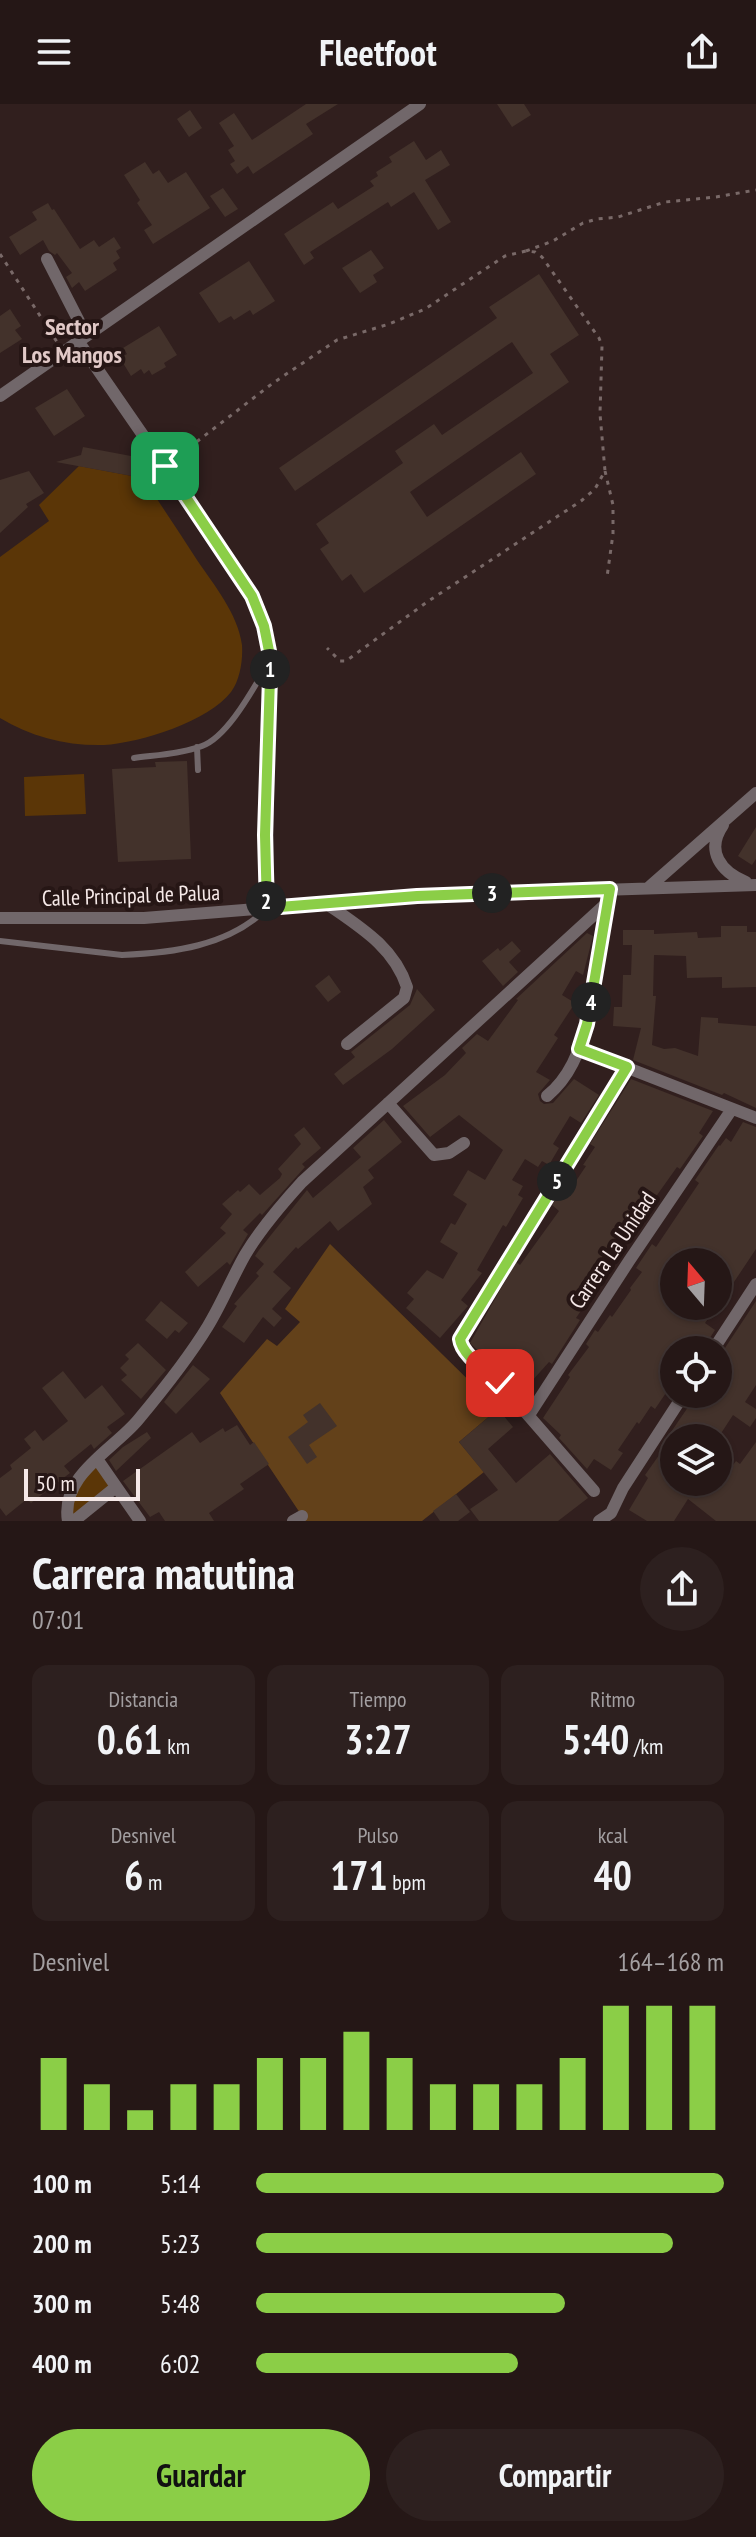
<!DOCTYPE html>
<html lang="es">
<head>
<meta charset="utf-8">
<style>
	:root { --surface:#251716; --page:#2d201f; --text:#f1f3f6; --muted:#a39fa1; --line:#423635; --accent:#8bce47 }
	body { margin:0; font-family:"PT Sans Narrow",sans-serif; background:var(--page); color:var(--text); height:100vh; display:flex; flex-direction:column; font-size:30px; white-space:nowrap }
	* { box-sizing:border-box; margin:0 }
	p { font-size:26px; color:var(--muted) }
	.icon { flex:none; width:44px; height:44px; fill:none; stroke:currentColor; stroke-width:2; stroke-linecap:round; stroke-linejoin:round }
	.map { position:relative; height:1417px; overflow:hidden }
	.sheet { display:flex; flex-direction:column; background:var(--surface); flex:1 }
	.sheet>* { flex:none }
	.needle { width:52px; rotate:341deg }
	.fabs { position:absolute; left:660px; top:1144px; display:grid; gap:16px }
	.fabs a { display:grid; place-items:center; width:72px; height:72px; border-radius:50%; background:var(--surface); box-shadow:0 2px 6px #0004,0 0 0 2px var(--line); font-size:40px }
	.scale { position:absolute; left:24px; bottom:20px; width:116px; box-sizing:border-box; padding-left:8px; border:4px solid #f6e9e8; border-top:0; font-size:22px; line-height:28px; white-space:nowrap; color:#f6e9e8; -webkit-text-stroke:6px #261615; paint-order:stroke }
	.pin { position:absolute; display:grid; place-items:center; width:68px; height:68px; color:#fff; margin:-34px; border-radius:16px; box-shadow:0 4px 12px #0006 }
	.km { position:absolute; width:40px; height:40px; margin:-20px; border-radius:50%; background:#222; color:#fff; font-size:22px; line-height:40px; text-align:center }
	.round { display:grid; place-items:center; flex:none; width:84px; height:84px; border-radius:42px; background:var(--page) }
	.headline { display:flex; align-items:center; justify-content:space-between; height:136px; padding:0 32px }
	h1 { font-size:44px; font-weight:700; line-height:60px }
	.stats { display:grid; grid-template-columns:repeat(3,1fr); gap:12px; height:136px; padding:8px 32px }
	.stats div { display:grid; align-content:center; border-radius:16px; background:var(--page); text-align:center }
	.stats b { font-size:40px; font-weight:700 }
	.stats small { font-size:22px; font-weight:400 }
	.stats p { font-size:22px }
	.chart { height:224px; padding:16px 32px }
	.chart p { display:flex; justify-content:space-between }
	.chart svg { width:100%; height:144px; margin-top:8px; stroke:var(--accent); stroke-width:6 }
	.button { display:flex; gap:16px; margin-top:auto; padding:16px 32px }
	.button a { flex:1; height:92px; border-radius:48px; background:var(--accent); color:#111; font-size:32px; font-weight:700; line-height:92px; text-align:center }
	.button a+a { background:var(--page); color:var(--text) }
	ul { padding:0 32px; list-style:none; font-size:26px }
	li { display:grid; grid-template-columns:128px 96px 1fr; align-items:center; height:60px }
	li i { height:20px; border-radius:10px; background:var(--accent) }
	header { display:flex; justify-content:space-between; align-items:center; height:104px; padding:0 32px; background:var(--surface); font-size:36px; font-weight:700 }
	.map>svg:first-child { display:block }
	.green { fill:#5b3607 }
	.forest { fill:#63411a }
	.building { fill:#43322b }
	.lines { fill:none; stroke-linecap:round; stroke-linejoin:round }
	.path { stroke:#796968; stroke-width:3; stroke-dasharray:4 6; stroke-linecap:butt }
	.service { stroke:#71676a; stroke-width:6 }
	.minor { stroke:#71676a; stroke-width:12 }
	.route-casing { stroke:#fff; stroke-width:16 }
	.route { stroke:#8bce47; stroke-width:10 }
	.labels { text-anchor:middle; stroke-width:8; stroke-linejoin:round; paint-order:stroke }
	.street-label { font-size:22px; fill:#f6e9e8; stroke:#261615 }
	.neighbourhood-label { font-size:24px; font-weight:bold; fill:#e1c9c7; stroke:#261615 }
</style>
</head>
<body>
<header><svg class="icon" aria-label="menu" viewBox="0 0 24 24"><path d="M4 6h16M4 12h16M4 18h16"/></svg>Fleetfoot<svg class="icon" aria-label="share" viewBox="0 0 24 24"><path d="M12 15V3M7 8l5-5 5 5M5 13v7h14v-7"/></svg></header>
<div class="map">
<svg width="756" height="1417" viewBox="0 0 756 1417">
	<rect width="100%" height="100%" fill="#311f1e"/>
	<path class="green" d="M79,362L143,374C161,401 179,428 197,456C214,481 238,510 242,541C243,556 240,576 231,588C209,617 140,639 104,641C67,642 31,633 0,614V453L49,417L39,401Z
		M84,670L86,710L25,712L24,673Z
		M97,1355L116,1383L74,1417L70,1389Z"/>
	<path class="forest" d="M330,1140L498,1305L459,1338L484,1368L422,1417H293L302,1412L220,1289L267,1235L277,1242L300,1218L285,1205Z"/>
	<path class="building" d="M306,0H338L306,20L313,30L253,70L248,62L237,70L230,60L235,57L228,46L234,42L219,19L234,9L252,36Z
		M497,0H524L531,11L512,23Z
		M190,6L202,24L189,33L177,15Z
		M414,37L426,56L441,46L450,61L425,76L451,118L438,126L414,88L391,103L388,98L310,148L314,154L304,161L284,130L333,98L338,105L374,82L370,77L378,72L376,68L392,58L389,53Z
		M145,58L153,70L159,66L168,79L186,68L210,104L153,140L144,126L152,121L137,99L140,96L124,71Z
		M223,84L238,105L225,113L210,92Z
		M48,99L52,106L54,105L80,145L94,136L99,143L114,133L121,144L116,147L120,154L113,159L117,166L85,187L79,178L72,184L66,173L72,169L57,149L55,151L49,147L43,136L20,151L9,133L37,116L32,108Z
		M371,146L384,164L373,171L377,178L360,189L342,164Z
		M249,157L275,197L253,211L250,206L234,216L231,212L219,219L199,189Z
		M539,170L579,231L550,250L569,278L410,388L427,413L521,348L536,370L364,489L351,470L342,477L320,445L329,439L316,420L403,359L395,347L434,320L442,331L533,269L512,238L295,387L279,364L497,214L489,203Z
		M10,205L21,222L15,226L22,235L0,249V212Z
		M159,222L177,251L164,259L166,263L152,271L149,266L144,270L141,265L131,272L120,254L127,250L123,244Z
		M67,285L85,312L54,332L35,304Z
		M83,343L147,355L143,374L56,358L81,351Z
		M29,367L44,389L26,400L28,403L0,429V376Z
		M187,657L191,755L118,758L112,665L156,663L155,658Z
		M756,723V755L752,761L738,752Z
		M721,822H747V828H756V883L722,884V873L687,874L686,852L654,851L653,892H656L652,941L664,945L675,944L698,952L701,913L718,914V919L756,922V1004L724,989L722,991L633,956L641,924L613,922L614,903H622L623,871H631L632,841H623V826H654V830L697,828L698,834L721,833Z
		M587,829L593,832L583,871L576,867L562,891L575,899L554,931L558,934L536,968L550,976L538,990L540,997L544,1000L553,999L574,975L599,991L581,1019L570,1012L553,1040L559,1044L549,1061L542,1057L538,1063L525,1055L512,1076L523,1082L518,1091L523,1094L506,1123L503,1121L477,1166L482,1169L461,1196L468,1202L440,1234L406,1204L414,1195L407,1189L427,1166L443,1175L458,1149L440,1138L451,1119L455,1121L467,1100L453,1091L468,1066L485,1076L503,1046L459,1011L430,1033L403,1002L445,971L466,949L462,944L477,930L488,937L518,896L516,895Z
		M512,837L521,847L509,858L518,868L503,882L482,857L498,844L500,847Z
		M329,871L341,888L328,898L315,882Z
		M417,885L435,906L392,945L343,981L334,970L355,953L351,948L410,901Z
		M631,975L713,1007L699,1029L703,1032L680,1065L677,1063L591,1184L595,1186L576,1214L580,1216L552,1260L549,1258L531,1278L534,1281L524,1292L470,1239L516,1158L520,1161L559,1107L552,1101L565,1082L570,1086L586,1062L583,1061L595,1043L590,1040Z
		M384,1016L402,1038L368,1066L374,1074L363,1083L372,1100L338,1127L330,1117L298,1145L296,1143L273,1168L291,1184L272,1205L282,1214L274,1223L263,1213L244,1239L222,1223L237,1202L234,1200L259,1172L256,1169L264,1160L255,1152L259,1146L307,1086L313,1094L361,1053L353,1044Z
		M743,1018L756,1023V1145L718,1202V1158H674V1202H717L705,1219L715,1226L706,1240L702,1237L696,1244L692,1241L688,1246H674V1269L667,1281L670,1283L655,1305L651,1302L639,1320L637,1318L618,1346L623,1349L611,1366L594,1355L587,1365L559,1334L561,1331L543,1314L570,1273L568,1271L589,1243L586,1240L595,1226L598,1228L610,1211L612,1213L631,1186L630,1184L642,1168L636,1164L652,1140L656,1143L699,1079L695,1076L719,1041L720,1042L726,1034L731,1038Z
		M304,1023L321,1044L302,1060L305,1063L262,1111L260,1109L243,1126L248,1130L230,1161L227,1158L198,1183L185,1168L226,1129L220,1124L232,1110L222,1100L238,1086L240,1088L249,1080L260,1091L280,1074L282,1070L278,1065L301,1040L294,1031Z
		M161,1197L188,1219L179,1229L175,1226L167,1235L145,1216Z
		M756,1197V1281L745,1298L756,1305V1314L750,1323L733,1311L718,1334H674V1378H718V1356L730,1365L736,1357L740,1360L756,1338V1417H716L688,1395L674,1417H647L629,1406L648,1374L645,1371L674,1330L671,1328L697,1290H718V1272L730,1256L721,1250Z
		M138,1239L166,1266L141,1295L121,1276L127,1271L120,1264L129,1255L125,1251Z
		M193,1261L210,1275L176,1310L164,1298Z
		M63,1267L85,1295L102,1281L125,1310L107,1323L112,1329L94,1345L91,1340L64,1362L70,1369L31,1399L27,1395L6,1412L0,1404V1374L12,1365L10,1361L31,1344L24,1335L35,1326L43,1337L68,1317L42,1284Z
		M320,1299L337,1322L309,1341L317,1353L307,1360L288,1333L308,1318L303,1311Z
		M498,1305L513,1323L488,1345L516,1379L550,1350L588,1394L558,1417H479L470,1405L498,1386L459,1338Z
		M237,1321L250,1341L254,1338L269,1360L240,1380L244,1385L209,1409L214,1417H165L159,1408L150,1413L123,1377L192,1328L200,1339L223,1324L225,1328Z
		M147,1328L151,1334L116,1367L109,1356L123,1343Z
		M456,1390L470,1408L458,1417H440L433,1407Z"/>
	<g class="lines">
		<path class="path" d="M526,147L553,137L583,119L597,115L618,113L665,98L716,93L756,86
			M0,150L57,238
			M173,356L273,279L337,236L389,220L425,205L505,152L526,147L535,148L542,153L599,234L602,242L600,310L605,367L595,385L581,397L427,498L346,557H340L327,544
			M605,367L613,401V430L607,473"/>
		<path class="service" d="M197,643L198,666
			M134,654C156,651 181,650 202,642C227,633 252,587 265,565
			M0,837L122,851C172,849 228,842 265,806"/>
		<path class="minor" d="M47,155L86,231
			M78,237L236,466L259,505L269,547L267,804
			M0,292L420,0
			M723,721C705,747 721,768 746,778
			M648,784L756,689
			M327,800C360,823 394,843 407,883L404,894L347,940
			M0,814H144L417,792L756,781
			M579,945L756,1014
			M547,992C570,973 579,948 587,920L608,796
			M388,999L434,1051L449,1049L464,1039
			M713,1246L756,1180
			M529,1311L629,1157L732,1005
			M97,1355L140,1417
			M594,1387L500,1279L464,1246L460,1239L503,1162L627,963
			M68,1417C60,1371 113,1346 138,1316C163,1286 188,1255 208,1222C222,1199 232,1174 245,1151C261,1124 281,1101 302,1078L608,798
			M74,1417L116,1383
			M293,1417L302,1412
			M599,1417L611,1409L623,1384L684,1290"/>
	</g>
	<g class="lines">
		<g class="route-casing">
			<path id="route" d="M165,362L252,492L264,522L269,547L270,573L265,731L267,804L417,792L610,785L587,920L579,945L627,963L460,1235C462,1252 488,1267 500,1279"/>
		</g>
		<use href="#route" class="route"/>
	</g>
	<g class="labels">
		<g class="street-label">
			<text transform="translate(131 791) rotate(-2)" y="8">Calle Principal de Palua</text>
			<text transform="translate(612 1146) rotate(-56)" y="8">Carrera La Unidad</text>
		</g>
		<g class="neighbourhood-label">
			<text x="72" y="231">Sector<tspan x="72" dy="28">Los Mangos</tspan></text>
		</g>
	</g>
</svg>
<div class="fabs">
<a><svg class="needle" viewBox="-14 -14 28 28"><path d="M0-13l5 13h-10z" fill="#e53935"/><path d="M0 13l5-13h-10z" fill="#a39fa1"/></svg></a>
<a><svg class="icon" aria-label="locate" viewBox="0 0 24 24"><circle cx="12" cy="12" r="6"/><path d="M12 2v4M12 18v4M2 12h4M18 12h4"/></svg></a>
<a><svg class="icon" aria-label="layers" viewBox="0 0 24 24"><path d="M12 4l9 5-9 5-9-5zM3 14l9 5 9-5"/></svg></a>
</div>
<div class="scale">50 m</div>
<div class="pin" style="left:165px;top:362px;background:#1e9e55"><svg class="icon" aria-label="arrive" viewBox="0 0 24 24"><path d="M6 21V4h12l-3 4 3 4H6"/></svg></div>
<div class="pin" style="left:500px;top:1279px;background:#d93025"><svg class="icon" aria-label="check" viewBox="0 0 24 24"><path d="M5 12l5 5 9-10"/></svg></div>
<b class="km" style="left:270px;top:565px">1</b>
<b class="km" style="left:266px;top:797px">2</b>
<b class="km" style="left:492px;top:789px">3</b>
<b class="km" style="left:591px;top:898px">4</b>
<b class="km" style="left:557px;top:1077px">5</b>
</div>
<section class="sheet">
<div class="headline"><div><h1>Carrera matutina</h1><p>07:01</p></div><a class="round"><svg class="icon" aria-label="share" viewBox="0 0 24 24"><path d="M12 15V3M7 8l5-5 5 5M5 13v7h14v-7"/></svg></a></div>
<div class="stats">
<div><p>Distancia</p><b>0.61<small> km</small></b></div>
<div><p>Tiempo</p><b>3:27</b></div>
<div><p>Ritmo</p><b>5:40<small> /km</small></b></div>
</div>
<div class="stats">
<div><p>Desnivel</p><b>6<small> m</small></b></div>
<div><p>Pulso</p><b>171<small> bpm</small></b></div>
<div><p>kcal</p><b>40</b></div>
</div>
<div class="chart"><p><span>Desnivel</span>164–168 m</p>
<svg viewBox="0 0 160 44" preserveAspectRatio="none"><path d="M5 44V22M15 44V30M25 44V38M35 44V30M45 44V30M55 44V22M65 44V22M75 44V14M85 44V22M95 44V30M105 44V30M115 44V30M125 44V22M135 44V6M145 44V6M155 44V6"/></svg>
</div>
<ul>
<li><b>100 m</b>5:14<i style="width:100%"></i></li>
<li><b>200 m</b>5:23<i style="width:89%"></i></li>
<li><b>300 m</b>5:48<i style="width:66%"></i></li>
<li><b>400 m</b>6:02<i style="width:56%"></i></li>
</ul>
<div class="button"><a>Guardar</a><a>Compartir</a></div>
</section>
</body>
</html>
